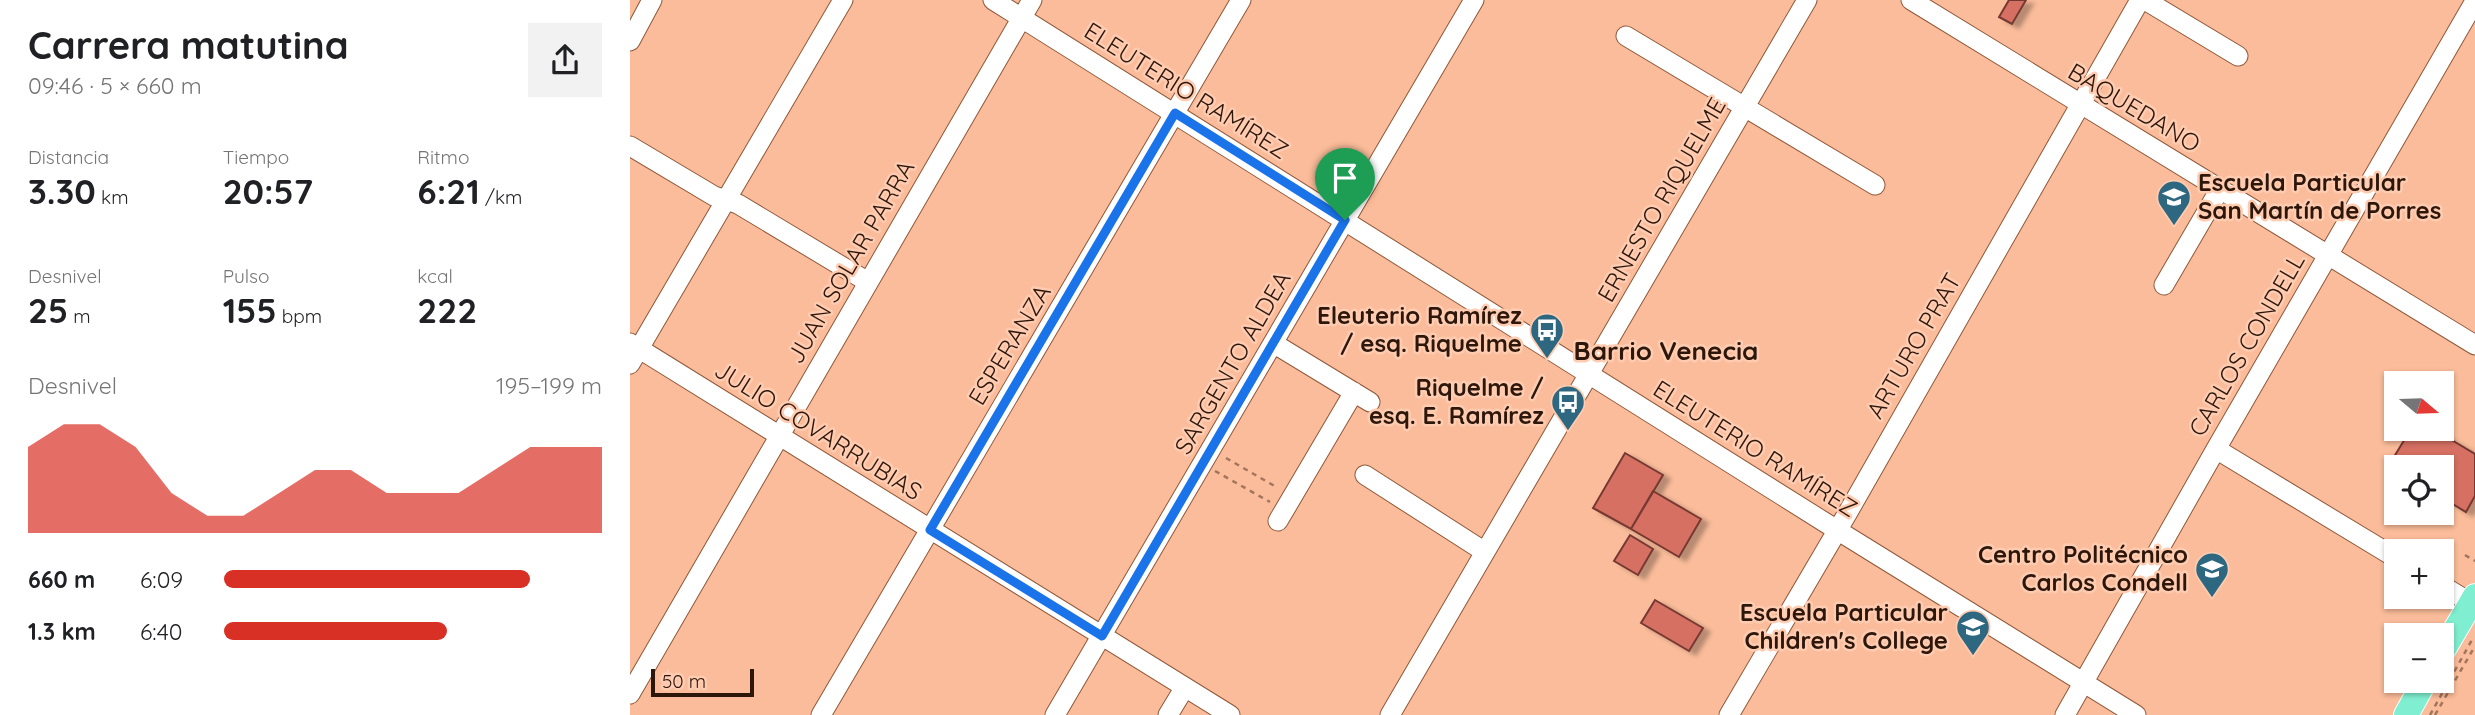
<!DOCTYPE html>
<html lang="es">
<head>
<meta charset="utf-8">
<style>
	:root { --surface:#fff; --page:#f2f2f2; --text:#202124; --muted:#757577; --accent:#d93025 }
	body { margin:0; font-family:Quicksand,sans-serif; background:var(--page); color:var(--text); height:100vh; display:flex; flex-direction:column; font-size:26px; white-space:nowrap }
	* { box-sizing:border-box; margin:0 }
	p { font-size:23px; color:var(--muted) }
	.icon { flex:none; width:38px; height:38px; fill:none; stroke:currentColor; stroke-width:2; stroke-linecap:round; stroke-linejoin:round }
	.map { position:relative; flex:1; overflow:hidden }
	.details { display:flex; flex-direction:column; background:var(--surface); width:630px }
	.details>* { flex:none }
	.needle { width:46px; rotate:109deg }
	.tools { position:absolute; left:1754px; top:371px; display:grid; gap:14px }
	.tools a { display:grid; place-items:center; width:70px; height:70px; border-radius:0px; background:var(--surface); box-shadow:0 2px 5px #0004; font-size:35px }
	.scale { position:absolute; left:21px; bottom:18px; width:103px; box-sizing:border-box; padding-left:7px; border:4px solid #2d160a; border-top:0; font-size:19px; line-height:24px; white-space:nowrap; color:#2d160a; -webkit-text-stroke:5px #ffccb1; paint-order:stroke }
	.pin { position:absolute; display:grid; place-items:center; width:60px; height:60px; color:#fff; margin:-72px -30px; border-radius:50% 50% 50% 0; rotate:-45deg; box-shadow:0 0 7px #0007 }
	.pin .icon { rotate:45deg }
	.round { display:grid; place-items:center; flex:none; width:74px; height:74px; border-radius:0px; background:var(--page) }
	.headline { display:flex; align-items:center; justify-content:space-between; height:119px; padding:0 28px }
	h1 { font-size:38px; font-weight:800; line-height:52px }
	.stats { display:grid; grid-template-columns:repeat(3,1fr); gap:10px; height:119px; padding:7px 28px }
	.stats div { display:grid; align-content:center }
	.stats b { font-size:35px; font-weight:800 }
	.stats small { font-size:19px; font-weight:400 }
	.stats p { font-size:19px }
	.chart { height:196px; padding:14px 28px }
	.chart p { display:flex; justify-content:space-between }
	.chart svg { width:100%; height:126px; margin-top:7px; fill:var(--accent); opacity:.7 }
	ul { padding:0 28px; list-style:none; font-size:23px }
	li { display:grid; grid-template-columns:112px 84px 1fr; align-items:center; height:52px }
	li i { height:18px; border-radius:9px; background:var(--accent) }
	main { display:flex; flex:1; min-height:0 }
	.map>svg:first-child { display:block }
	.building { fill:#d56f62; stroke:#753931; stroke-width:2; filter:url(#shadow) }
	.lines { fill:none; stroke-linecap:round; stroke-linejoin:round }
	.minor-casing { stroke:#8f5839; stroke-width:21 }
	.major-casing { stroke:#fff; stroke-width:26 }
	.path { stroke:#a2755c; stroke-width:2.5; stroke-dasharray:5 5; stroke-linecap:butt }
	.minor { stroke:#fff; stroke-width:19 }
	.major { stroke:#80eed0; stroke-width:24 }
	.route-casing { stroke:#fff; stroke-width:14 }
	.route { stroke:#1a73e8; stroke-width:9 }
	.labels { text-anchor:middle; stroke-width:5; stroke-linejoin:round; paint-order:stroke }
	.street-label { font-size:24px; fill:#2d160a; stroke:#ffccb1 }
	.poi-label { font-size:24px; font-weight:bold; fill:#2d160a; stroke:#ffccb1; text-anchor:end }
	.neighbourhood-label { font-size:26px; font-weight:bold; fill:#2d160a; stroke:#ffccb1 }
</style>
</head>
<body>
<main>
<section class="details">
<div class="headline"><div><h1>Carrera matutina</h1><p>09:46 · 5 × 660 m</p></div><a class="round"><svg class="icon" aria-label="share" viewBox="0 0 24 24"><path d="M12 15V3M7 8l5-5 5 5M5 13v7h14v-7"/></svg></a></div>
<div class="stats">
<div><p>Distancia</p><b>3.30<small> km</small></b></div>
<div><p>Tiempo</p><b>20:57</b></div>
<div><p>Ritmo</p><b>6:21<small> /km</small></b></div>
</div>
<div class="stats">
<div><p>Desnivel</p><b>25<small> m</small></b></div>
<div><p>Pulso</p><b>155<small> bpm</small></b></div>
<div><p>kcal</p><b>222</b></div>
</div>
<div class="chart"><p><span>Desnivel</span>195–199 m</p>
<svg viewBox="0 0 160 44" preserveAspectRatio="none"><path d="M0 44V14L10 6L20 6L30 14L40 30L50 38L60 38L70 30L80 22L90 22L100 30L110 30L120 30L130 22L140 14L150 14L160 14V44z"/></svg>
</div>
<ul>
<li><b>660 m</b>6:09<i style="width:81%"></i></li>
<li><b>1.3 km</b>6:40<i style="width:59%"></i></li>
</ul>
</section>
<div class="map">
<svg width="1845" height="715" viewBox="0 0 1845 715">
	<defs>
		<filter id="shadow"><feDropShadow dx="7" dy="4" stdDeviation="2" flood-color="#0004"/></filter>
	</defs>
	<rect width="100%" height="100%" fill="#fabc9a"/>
	<path class="building" d="M1379,0H1396L1382,24L1369,17Z
		M1781,429H1803L1845,454V496L1836,512L1811,497V467H1766V469L1759,465Z
		M995,453L1033,475L1001,529L963,508Z
		M1023,491L1071,519L1049,557L1001,529Z
		M1000,535L1023,549L1008,575L984,561Z
		M1025,600L1073,628L1059,651L1011,623Z"/>
	<g class="lines">
		<g class="minor-casing">
			<path id="minor" d="M363,0L1207,530L1506,715
				M1281,0L1845,345
				M1515,0L1608,56
				M996,36L1245,185
				M0,41L22,0
				M0,146L84,196L108,204L238,282
				M1534,285L1590,189
				M0,343L600,715
				M643,343L740,402
				M0,364L213,0
				M1586,449L1766,558
				M735,475L855,552
				M648,521L724,392
				M1811,585L1841,603
				M0,694L402,0
				M191,715L611,0
				M425,715L844,0
				M538,715L555,687
				M760,715L1177,0
				M1099,715L1217,514L1510,0
				M1435,715L1586,449L1845,1"/>
		</g>
		<g class="major-casing">
			<path id="major" d="M1811,654L1845,596
				M1776,715L1795,681"/>
		</g>
		<path class="path" d="M596,458L648,488
			M585,471L640,502
			M1835,555L1845,561
			M1800,715L1843,638
			M1805,715L1845,646"/>
		<use href="#minor" class="minor"/>
		<use href="#major" class="major"/>
	</g>
	<g class="lines">
		<g class="route-casing">
			<path id="route" d="M545,113L715,220L472,636L300,530Z"/>
		</g>
		<use href="#route" class="route"/>
	</g>
	<defs>
		<g id="school-pin" transform="scale(1.75)"><path d="M0 17L-7.5 6A9.5 9.5 0 1 1 7.5 6Z" fill="#2d6780" stroke="#ffccb1"/><path d="M0-5L7-2L0 1L-7-2ZM-4 1L0 2.5L4 1V4Q0 6-4 4Z" fill="#fff"/></g>
		<g id="bus-pin" transform="scale(1.75)"><path d="M0 17L-7.5 6A9.5 9.5 0 1 1 7.5 6Z" fill="#2d6780" stroke="#ffccb1"/><path d="M-5-6H5V4H4V6H2V4H-2V6H-4V4H-5ZM-3.5-4V0h7V-4ZM-3.5 1.2v1.5H-2V1.2ZM2 1.2v1.5H3.5V1.2Z" fill="#fff"/></g>
	</defs>
	<g fill-rule="evenodd">
		<use href="#school-pin" x="1544" y="197"/>
		<use href="#bus-pin" x="917" y="330"/>
		<use href="#bus-pin" x="938" y="402"/>
		<use href="#school-pin" x="1582" y="569"/>
		<use href="#school-pin" x="1343" y="627"/>
	</g>
	<g class="labels">
		<g class="street-label">
			<text transform="translate(556 91) rotate(32)" y="8">ELEUTERIO RAMÍREZ</text>
			<text transform="translate(1504 108) rotate(31)" y="8">BAQUEDANO</text>
			<text transform="translate(1032 200) rotate(-60)" y="8">ERNESTO RIQUELME</text>
			<text transform="translate(221 262) rotate(-60)" y="8">JUAN SOLAR PARRA</text>
			<text transform="translate(380 345) rotate(-59)" y="8">ESPERANZA</text>
			<text transform="translate(1617 345) rotate(-60)" y="8">CARLOS CONDELL</text>
			<text transform="translate(1284 346) rotate(-60)" y="8">ARTURO PRAT</text>
			<text transform="translate(603 363) rotate(-60)" y="8">SARGENTO ALDEA</text>
			<text transform="translate(188 431) rotate(32)" y="8">JULIO COVARRUBIAS</text>
			<text transform="translate(1125 449) rotate(32)" y="8">ELEUTERIO RAMÍREZ</text>
		</g>
		<g class="poi-label">
			<text x="1568" y="191" text-anchor="start">Escuela Particular<tspan x="1568" dy="28">San Martín de Porres</tspan></text>
			<text x="892" y="324">Eleuterio Ramírez<tspan x="892" dy="28">/ esq. Riquelme</tspan></text>
			<text x="914" y="396">Riquelme /<tspan x="914" dy="28">esq. E. Ramírez</tspan></text>
			<text x="1558" y="563">Centro Politécnico<tspan x="1558" dy="28">Carlos Condell</tspan></text>
			<text x="1318" y="621">Escuela Particular<tspan x="1318" dy="28">Children's College</tspan></text>
		</g>
		<g class="neighbourhood-label">
			<text x="1036" y="360">Barrio Venecia</text>
		</g>
	</g>
</svg>
<div class="tools">
<a><svg class="needle" viewBox="-14 -14 28 28"><path d="M0-13l5 13h-10z" fill="#e53935"/><path d="M0 13l5-13h-10z" fill="#757577"/></svg></a>
<a><svg class="icon" aria-label="locate" viewBox="0 0 24 24"><circle cx="12" cy="12" r="6"/><path d="M12 2v4M12 18v4M2 12h4M18 12h4"/></svg></a>
<a>+</a>
<a>−</a>
</div>
<div class="scale">50 m</div>
<div class="pin" style="left:715px;top:220px;background:#1e9e55"><svg class="icon" aria-label="arrive" viewBox="0 0 24 24"><path d="M6 21V4h12l-3 4 3 4H6"/></svg></div>
</div>
</main>
</body>
</html>
